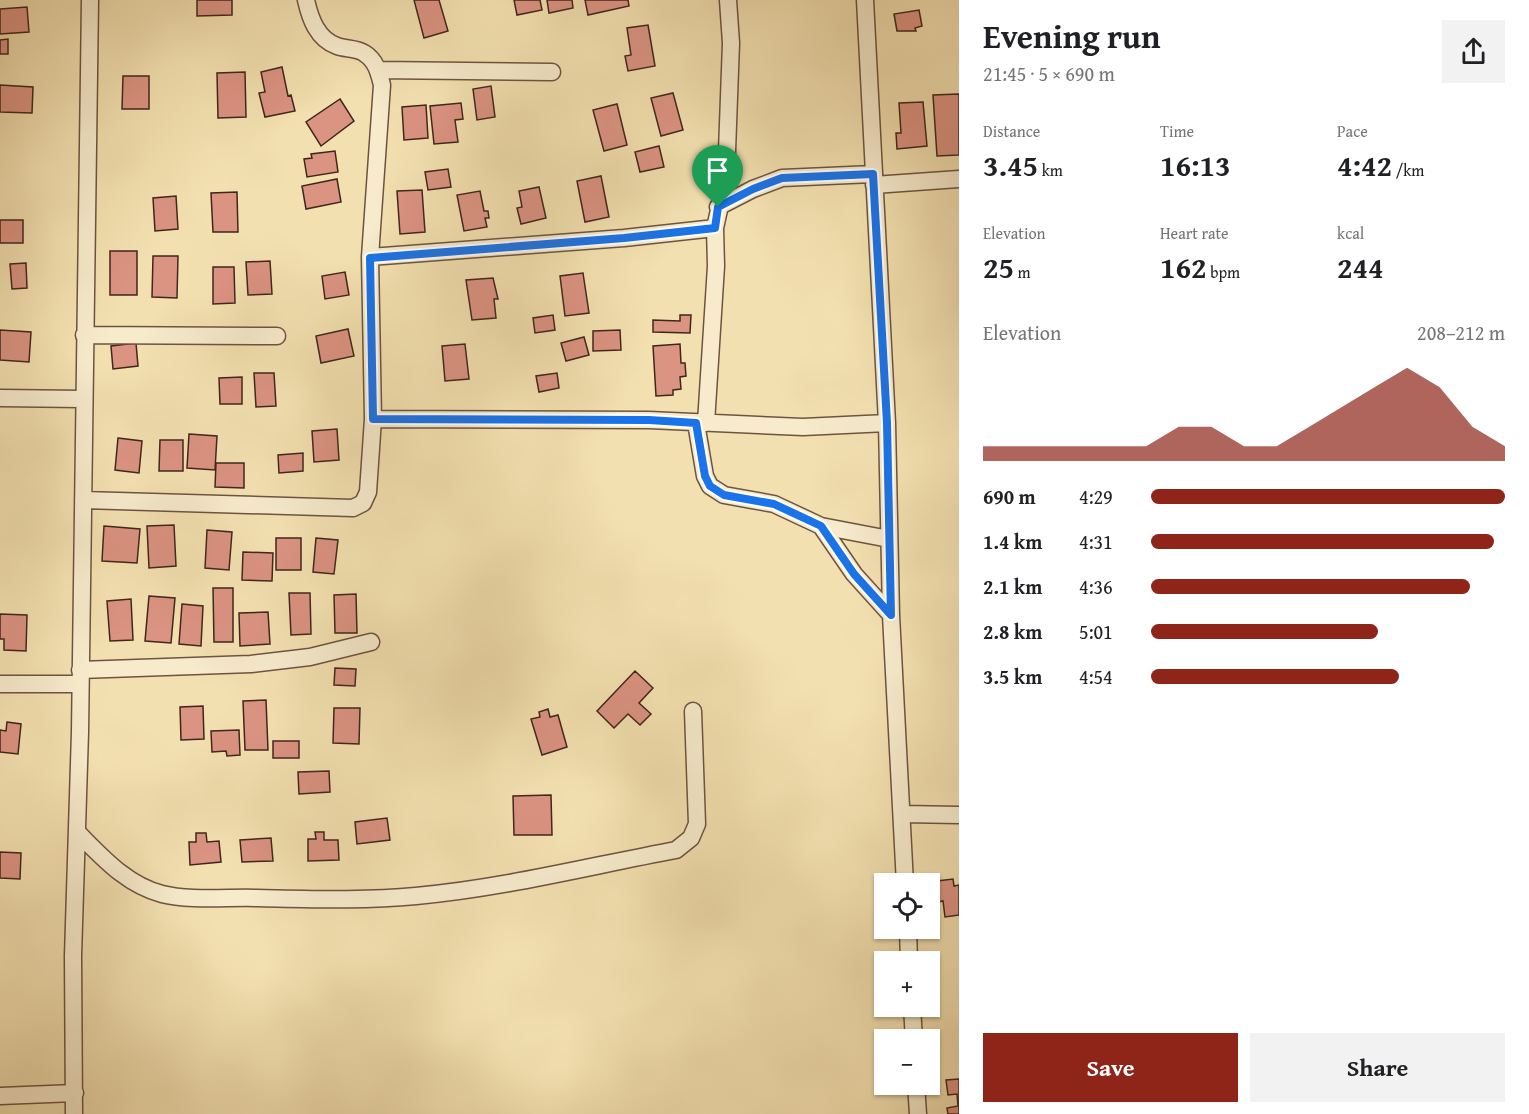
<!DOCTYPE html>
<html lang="en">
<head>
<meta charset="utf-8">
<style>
	:root { --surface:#fff; --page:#f2f2f2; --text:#202124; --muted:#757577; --accent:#8f2418 }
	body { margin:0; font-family:"Gentium Book Plus",serif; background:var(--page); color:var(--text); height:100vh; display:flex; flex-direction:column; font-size:22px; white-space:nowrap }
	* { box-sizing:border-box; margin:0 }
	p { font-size:20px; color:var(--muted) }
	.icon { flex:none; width:33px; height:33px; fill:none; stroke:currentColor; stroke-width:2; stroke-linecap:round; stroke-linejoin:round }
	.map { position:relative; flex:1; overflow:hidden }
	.drawer { display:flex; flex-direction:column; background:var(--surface); width:570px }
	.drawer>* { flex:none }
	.tools { position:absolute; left:874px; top:873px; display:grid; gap:12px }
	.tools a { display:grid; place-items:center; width:66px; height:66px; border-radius:0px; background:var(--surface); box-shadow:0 2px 4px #0004; font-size:30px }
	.pin { position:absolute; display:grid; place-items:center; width:51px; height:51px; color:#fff; margin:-62px -26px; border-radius:50% 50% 50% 0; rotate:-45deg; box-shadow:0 0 6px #0007 }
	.pin .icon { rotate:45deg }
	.round { display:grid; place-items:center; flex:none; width:63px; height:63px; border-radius:0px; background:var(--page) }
	.head { display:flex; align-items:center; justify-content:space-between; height:102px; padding:0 24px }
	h1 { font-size:33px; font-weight:800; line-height:45px }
	.figures { display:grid; grid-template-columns:repeat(3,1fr); gap:9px; height:102px; padding:6px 24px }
	.figures div { display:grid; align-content:center }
	.figures b { font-size:30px; font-weight:800 }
	.figures small { font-size:16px; font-weight:400 }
	.figures p { font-size:16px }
	.chart { height:168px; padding:12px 24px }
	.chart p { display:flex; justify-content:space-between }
	.chart svg { width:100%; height:108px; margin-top:6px; fill:var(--accent); opacity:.7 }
	.cta { display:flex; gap:12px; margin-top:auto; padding:12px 24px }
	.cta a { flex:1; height:69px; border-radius:0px; background:var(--accent); color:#fff; font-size:24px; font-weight:800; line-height:69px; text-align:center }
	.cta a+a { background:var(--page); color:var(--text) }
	ul { padding:0 24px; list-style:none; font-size:20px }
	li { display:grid; grid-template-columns:96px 72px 1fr; align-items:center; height:45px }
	li i { height:15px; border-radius:8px; background:var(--accent) }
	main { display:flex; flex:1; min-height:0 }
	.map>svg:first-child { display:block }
	.building { fill:#db9382; stroke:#40261b; stroke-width:1.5 }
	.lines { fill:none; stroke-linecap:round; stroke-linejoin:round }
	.street-casing { stroke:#6d5440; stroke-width:19 }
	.street { stroke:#f7ebcc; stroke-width:16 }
	.route-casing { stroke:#fff; stroke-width:12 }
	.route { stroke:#1a73e8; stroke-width:8 }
</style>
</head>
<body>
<main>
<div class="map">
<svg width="959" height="1114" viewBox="0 0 959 1114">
	<rect width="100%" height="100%" fill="#f3e0b0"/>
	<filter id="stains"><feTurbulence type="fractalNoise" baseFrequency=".00333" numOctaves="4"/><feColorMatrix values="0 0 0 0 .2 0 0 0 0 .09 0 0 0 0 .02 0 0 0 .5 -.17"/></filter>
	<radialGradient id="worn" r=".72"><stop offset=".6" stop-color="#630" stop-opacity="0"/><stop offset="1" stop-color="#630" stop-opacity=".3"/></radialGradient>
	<path class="building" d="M197,0H232V15L197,16Z
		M414,0H439L448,31L424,38Z
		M514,0H540L542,10L517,15Z
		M547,0H572L573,8L549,13Z
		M585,0H628L629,6L588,15Z
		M27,7L29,32L0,34V9Z
		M919,10L922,26L915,28L916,31H897L894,14Z
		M648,25L655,66L628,71L625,56L631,55L627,28Z
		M8,39V54H0V40Z
		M282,67L288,96L291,95L295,111L265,117L259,93L265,92L261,72Z
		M245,72L246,117L218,118L217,73Z
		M123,76H149V109H122Z
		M0,85L33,87L32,113L0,112Z
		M491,86L495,117L477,120L473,89Z
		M673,93L683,130L661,136L651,98Z
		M959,94V155L937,156L933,95Z
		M340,99L354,121L321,146L306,122Z
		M923,102L927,146L897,149L896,133H901L899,103Z
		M461,103L463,119L455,120L458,142L434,144L430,106Z
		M617,104L627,145L604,151L593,110Z
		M426,105L428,138L404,140L402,107Z
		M659,146L664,167L640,172L635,152Z
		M335,151L338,172L307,177L304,159L312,158L311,154Z
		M448,169L451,187L428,190L425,172Z
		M601,176L609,217L585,222L577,181Z
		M337,179L341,202L306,209L302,186Z
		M539,187L546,218L521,224L517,208L522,207L519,191Z
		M422,190L425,232L400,234L397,191Z
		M480,191L484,211H488L489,218H485L487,227L464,231L457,195Z
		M237,192L238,232H213L211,193Z
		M176,196L178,229L155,231L153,198Z
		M0,220H23V243H0Z
		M110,251H137V295H110Z
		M153,256H178L177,298L152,297Z
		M270,261L272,294L248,295L246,262Z
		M26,263L27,288L12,289L10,264Z
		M213,267H234L235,303L213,304Z
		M345,272L349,295L325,299L322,276Z
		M583,273L589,313L565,316L560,276Z
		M493,278L498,299H494L496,318L472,320L466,280Z
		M553,315L555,330L535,333L533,318Z
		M680,315H691L690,333L653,332V320L680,321Z
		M348,329L354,356L321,363L316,336Z
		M0,330L31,332L29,362L0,360Z
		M620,330L621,350L593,351V331Z
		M584,337L589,355L566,361L561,343Z
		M136,343L138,366L113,369L111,346Z
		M465,344L469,379L445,381L442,346Z
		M680,344L681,363H685L686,376L680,377L681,389L673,390V395L656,396L653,346Z
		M254,373H274L276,406L256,407Z
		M557,373L559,388L539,392L536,376Z
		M242,377V404H220L219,378Z
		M337,429L339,460L314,462L312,431Z
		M189,434L217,436L215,470L187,468Z
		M118,438L142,441L139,473L115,470Z
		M160,440H183V471H159Z
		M303,453V471L279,473L278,455Z
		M216,463H244V488L215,487Z
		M174,525L176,566L149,568L147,526Z
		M104,526L140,529L137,563L102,561Z
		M207,530L232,532L229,570L205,568Z
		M276,538H301V570H276Z
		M316,538L338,540L334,574L313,572Z
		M243,552L273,553L272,581L242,580Z
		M213,588H233V642H214Z
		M289,593H310L311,634L291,635Z
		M356,594L357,633H335L334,595Z
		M149,596L175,598L171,643L145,641Z
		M131,599L133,640L110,641L107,601Z
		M182,604L203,606L201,646L179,644Z
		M268,612L270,644L240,646L239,613Z
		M0,614L27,615L26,651L4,650V639H0Z
		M335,668L356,669L355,686L334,685Z
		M635,671L653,688L639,703L651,714L640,725L628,714L614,728L597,711Z
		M266,700L268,750H245L243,701Z
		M203,706L204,739L181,740L180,707Z
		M334,708H360L359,744L333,743Z
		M548,709L550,717L558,715L567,747L542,755L531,719L540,717L539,712Z
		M7,722L21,724L18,754L0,752V730L6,731Z
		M239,730L240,755L227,756L226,751L212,752L211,731Z
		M273,741H299V758H273Z
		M329,771L330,792L299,794L298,772Z
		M551,795L552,835H514L513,796Z
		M387,818L390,840L357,844L355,822Z
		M315,832H324V840H338L339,860L308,861V839H316Z
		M196,833H206L207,842L219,841L221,862L190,865L189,842H196Z
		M271,838L273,861L242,862L240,840Z
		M0,852L21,853L20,879L0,878Z
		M953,879L954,886L959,885V915L945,917L943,901L933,903L929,882Z
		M959,1079V1114H948L947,1108L958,1106L957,1094L948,1095L946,1080Z"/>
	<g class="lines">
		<g class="street-casing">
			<path id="street" d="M306,0C310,18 317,39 337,46C345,49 357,48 364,53C376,60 379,73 382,85L370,257L373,419
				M865,0L887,423L891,615L905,884
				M378,70L552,72
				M874,185L959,179
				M718,207L753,189L782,178L873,174
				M370,257L624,238L715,228L726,178L731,43L728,0
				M84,335L277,336
				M0,398L82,399
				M696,423L705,476L710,486L724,495L774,504L821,526L889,539
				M706,423L716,266L715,228
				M83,500L353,508L363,503L368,492L373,419L649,420L803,427L887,423
				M821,526L854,574L891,615
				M80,670L251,664L310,657L371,642
				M0,684H80
				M902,814L959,815
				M78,833C103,858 127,885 162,894C189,901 229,897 257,898C310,899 364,901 416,896C504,888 590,866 676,850L691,838L697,824L693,711
				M908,928L909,962
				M912,1006L914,1040
				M916,1084L918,1114
				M0,1096L75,1093
				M74,1114L73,956L80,732L90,0"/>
		</g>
		<use href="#street" class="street"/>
	</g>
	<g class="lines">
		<g class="route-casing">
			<path id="route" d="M873,174L887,423L891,615L854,574L821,526L774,504L724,495L710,486L705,476L696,423L649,420L373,419L370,258L624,238L715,228L718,207L753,189L782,178Z"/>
		</g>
		<use href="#route" class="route"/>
	</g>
	<rect width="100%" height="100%" filter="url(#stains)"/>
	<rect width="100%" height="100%" fill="url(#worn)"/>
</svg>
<div class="tools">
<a><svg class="icon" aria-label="locate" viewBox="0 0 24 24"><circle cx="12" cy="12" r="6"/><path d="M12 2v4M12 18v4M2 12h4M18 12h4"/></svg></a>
<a>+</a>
<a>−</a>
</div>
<div class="pin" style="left:718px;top:207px;background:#1e9e55"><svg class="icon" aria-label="arrive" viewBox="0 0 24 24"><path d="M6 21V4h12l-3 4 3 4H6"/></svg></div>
</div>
<section class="drawer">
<div class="head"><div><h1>Evening run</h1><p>21:45 · 5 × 690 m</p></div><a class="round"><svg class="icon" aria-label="share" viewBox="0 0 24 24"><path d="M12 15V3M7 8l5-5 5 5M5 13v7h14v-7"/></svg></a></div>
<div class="figures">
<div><p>Distance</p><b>3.45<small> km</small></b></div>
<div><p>Time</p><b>16:13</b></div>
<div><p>Pace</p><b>4:42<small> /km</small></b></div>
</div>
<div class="figures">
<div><p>Elevation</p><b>25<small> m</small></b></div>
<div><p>Heart rate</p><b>162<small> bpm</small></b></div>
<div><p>kcal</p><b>244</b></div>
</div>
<div class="chart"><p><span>Elevation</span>208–212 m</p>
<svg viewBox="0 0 160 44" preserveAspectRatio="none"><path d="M0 44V38L10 38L20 38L30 38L40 38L50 38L60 30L70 30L80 38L90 38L100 30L110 22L120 14L130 6L140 14L150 30L160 38V44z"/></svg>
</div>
<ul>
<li><b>690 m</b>4:29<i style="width:100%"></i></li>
<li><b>1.4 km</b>4:31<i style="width:97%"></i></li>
<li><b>2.1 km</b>4:36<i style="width:90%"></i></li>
<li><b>2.8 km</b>5:01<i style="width:64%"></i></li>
<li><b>3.5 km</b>4:54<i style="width:70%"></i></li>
</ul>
<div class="cta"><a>Save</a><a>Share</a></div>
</section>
</main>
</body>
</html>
